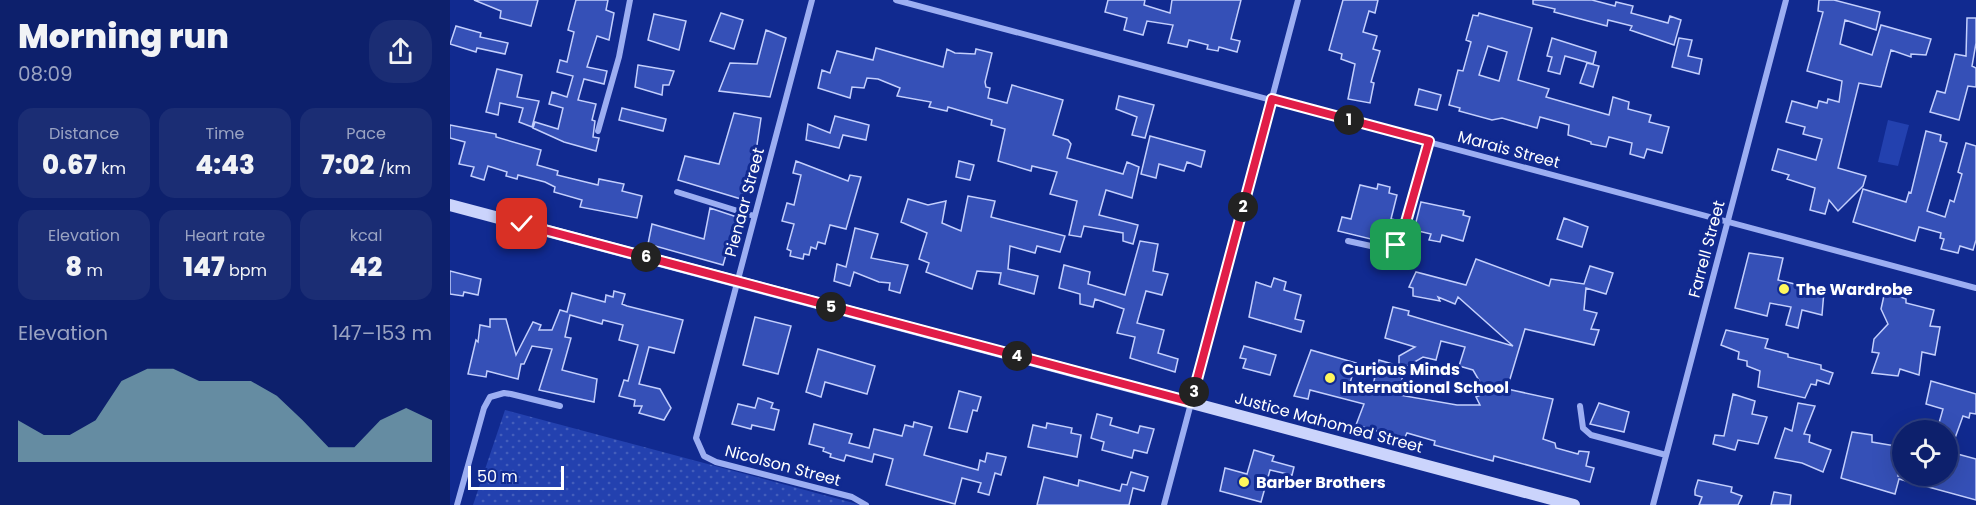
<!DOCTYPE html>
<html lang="en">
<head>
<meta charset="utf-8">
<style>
	:root { --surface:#0d206c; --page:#1b2d74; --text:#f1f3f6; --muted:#9aa3c2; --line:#2d3e7f; --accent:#8bbbb9 }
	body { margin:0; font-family:Poppins,sans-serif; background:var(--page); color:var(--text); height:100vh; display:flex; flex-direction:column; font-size:22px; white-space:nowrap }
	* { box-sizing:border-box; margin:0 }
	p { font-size:20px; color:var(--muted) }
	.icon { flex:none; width:33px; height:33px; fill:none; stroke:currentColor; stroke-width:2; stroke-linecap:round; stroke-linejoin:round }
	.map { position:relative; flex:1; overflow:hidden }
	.drawer { display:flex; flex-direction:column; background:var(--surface); width:450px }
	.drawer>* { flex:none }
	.controls { position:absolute; left:1442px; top:420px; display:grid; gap:12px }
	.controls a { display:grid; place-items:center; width:66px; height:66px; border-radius:50%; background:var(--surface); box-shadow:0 6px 24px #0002,0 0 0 2px var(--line); font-size:30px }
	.scale { position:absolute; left:18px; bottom:15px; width:96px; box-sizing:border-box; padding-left:6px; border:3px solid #fff; border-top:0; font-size:16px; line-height:21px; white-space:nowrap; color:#fff; -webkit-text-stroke:4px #112a90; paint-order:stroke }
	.pin { position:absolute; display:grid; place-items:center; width:51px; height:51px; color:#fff; margin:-26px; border-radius:12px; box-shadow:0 3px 9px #0006 }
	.km { position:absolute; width:30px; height:30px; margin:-15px; border-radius:50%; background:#222; color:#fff; font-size:16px; line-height:30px; text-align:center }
	.round { display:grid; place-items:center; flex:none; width:63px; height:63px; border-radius:24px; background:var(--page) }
	.overview { display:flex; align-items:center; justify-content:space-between; height:102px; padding:0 18px }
	h1 { font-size:33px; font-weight:800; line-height:45px }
	.figures { display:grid; grid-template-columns:repeat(3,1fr); gap:9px; height:102px; padding:6px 18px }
	.figures div { display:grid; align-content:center; border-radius:15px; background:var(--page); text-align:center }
	.figures b { font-size:26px; font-weight:800 }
	.figures small { font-size:16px; font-weight:400 }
	.figures p { font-size:16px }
	.chart { height:168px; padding:12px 18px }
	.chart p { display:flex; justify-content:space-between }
	.chart svg { width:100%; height:108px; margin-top:6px; fill:var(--accent); opacity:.7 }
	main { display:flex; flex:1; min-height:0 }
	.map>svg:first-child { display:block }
	.green { fill:url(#green-dots) }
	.pitch { fill:#2341af }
	.building { fill:#3550b7; stroke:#c3cffd; stroke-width:1.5; fill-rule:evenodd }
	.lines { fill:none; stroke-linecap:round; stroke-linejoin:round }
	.street { stroke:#9caef2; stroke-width:6 }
	.secondary { stroke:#cbd4fc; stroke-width:12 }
	.route-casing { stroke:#fff; stroke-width:12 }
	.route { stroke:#e11d48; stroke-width:8 }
	.poi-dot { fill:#fff75d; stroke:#112a90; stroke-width:2 }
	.labels { text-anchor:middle; stroke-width:6; stroke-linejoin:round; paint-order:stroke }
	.street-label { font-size:16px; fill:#fff; stroke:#112a90 }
	.poi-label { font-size:16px; font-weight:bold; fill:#fff; stroke:#112a90; text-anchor:start }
</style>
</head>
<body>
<main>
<section class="drawer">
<div class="overview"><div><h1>Morning run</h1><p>08:09</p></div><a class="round"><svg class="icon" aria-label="share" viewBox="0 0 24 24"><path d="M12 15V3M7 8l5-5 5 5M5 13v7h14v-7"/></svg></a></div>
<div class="figures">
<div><p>Distance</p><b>0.67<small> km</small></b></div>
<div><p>Time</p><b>4:43</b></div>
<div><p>Pace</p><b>7:02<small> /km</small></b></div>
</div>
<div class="figures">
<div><p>Elevation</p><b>8<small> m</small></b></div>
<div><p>Heart rate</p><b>147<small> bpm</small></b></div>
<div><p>kcal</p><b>42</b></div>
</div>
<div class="chart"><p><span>Elevation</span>147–153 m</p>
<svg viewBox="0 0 160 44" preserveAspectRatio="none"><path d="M0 44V27L10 33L20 33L30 27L40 11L50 6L60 6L70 11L80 11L90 11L100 17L110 27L120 38L130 38L140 27L150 22L160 27V44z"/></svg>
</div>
</section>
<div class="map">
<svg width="1526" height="505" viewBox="0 0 1526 505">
	<defs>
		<pattern id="green-dots" width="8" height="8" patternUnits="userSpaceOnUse" patternTransform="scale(1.5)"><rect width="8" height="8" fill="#2341af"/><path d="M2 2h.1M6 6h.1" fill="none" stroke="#445ebb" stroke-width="1.8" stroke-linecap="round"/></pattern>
	</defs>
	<rect width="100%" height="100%" fill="#112a90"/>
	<path class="green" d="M55,410L411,505H23Z"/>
	<path class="pitch" d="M1438,120L1459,125L1448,166L1428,162Z"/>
	<path class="building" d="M24,0H88L81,26L50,18L51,11Z
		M126,0H158L156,10L164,13L159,40L147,36L137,67L157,71L154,84L134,79L128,100L146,104L142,120L145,121L143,137L149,138L146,151L114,142L83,128L85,122L108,129L113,108L99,104L102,92L117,97L123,76L107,72L110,60L117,62L124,32L118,30Z
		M658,0H695L694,5L720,13L722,0H791L781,39L790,41L787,52L769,47L768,51L757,49L758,45L739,40L737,47L718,43L723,25L697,21L693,35L674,30L677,18L655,12Z
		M893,0H928L925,13L919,11L913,32L927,36L923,49L930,51L921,82L924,83L920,103L898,99L905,64L891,59L892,54L879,50Z
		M1083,0H1142L1165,6L1166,2L1183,6L1181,13L1218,23L1220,16L1231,20L1224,45L1180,30L1182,26L1158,20L1157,26L1104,12L1105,9L1083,4Z
		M1369,0H1384L1430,12L1426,30L1395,20L1390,44L1422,55L1431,25L1481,39L1476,55L1461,54V57L1441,50L1431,87L1409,83L1388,168L1416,176L1413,186L1388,211L1379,200L1375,214L1360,210L1365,188L1337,179L1339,175L1322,170L1328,149L1366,160L1372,139L1353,134L1355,127L1336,122L1342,101L1367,108L1369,101L1377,103L1378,99L1389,102L1392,81L1357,71L1373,12L1368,11Z
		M271,13L293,20L284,49L260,41Z
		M1029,13L1082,28L1068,80L1099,89L1096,97L1159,115L1163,97L1179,102L1178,109L1201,115L1199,122L1219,127L1212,153L1197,149L1194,158L1180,154L1182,143L1159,137L1156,147L1141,144V142L1118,135L1119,125L1090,117L1087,128L1052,118L1042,120L1009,111L1010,108L999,105L1008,70L1013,71L1021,42L1016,40L1023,15L1028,16ZM1038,46L1057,52L1049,81L1029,75Z
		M204,14L236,21L229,50L198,40Z
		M1517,18H1526V43L1522,66L1526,68V87L1518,86L1509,120L1480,112L1487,91L1495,93L1505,54L1516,56Z
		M6,26L31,33L30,37L58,43L55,54L27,48L26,52L0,44Z
		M316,30L336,38L320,97L269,91L280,63L307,64Z
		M1102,38L1146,52L1143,64L1115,56L1110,74L1098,71L1102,57L1097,56Z
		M1229,38L1242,40L1238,56L1252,59L1249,74L1222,67Z
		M426,48L493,67L497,49L505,53L525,54L526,49L542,53L535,82L536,87L540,88L538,98L557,103L562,85L613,100L603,135L618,140L621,144L617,158L673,174L677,162L689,167L682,198L656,190L649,215L688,225L683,244L673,241V233L634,226L631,237L619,235L627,201L600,194L607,172L582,166L581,171L548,161L555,129L541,125L542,120L498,107L497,111L479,107L481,102L447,96L450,88L428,79L417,78L414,88L402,87L400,98L368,88L372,70L380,73L387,51L423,60Z
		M1137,63L1149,66L1143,87L1130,83Z
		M188,65L224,71L219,85H213L212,95L185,87Z
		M47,69L72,75L67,97L89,101L82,127L69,122L73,108L50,103L48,115L36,112Z
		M969,89L991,95L987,110L965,105Z
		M669,96L704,105L695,138L682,135L687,117L666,109Z
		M172,108L216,119L213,131L169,120Z
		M284,113L311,118L305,158L291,199L228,180L235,156L269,164Z
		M385,116L419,125L416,140L393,135L389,148L356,140L358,124L380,133Z
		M0,125L46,134V137L91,150L87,165L108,171L107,175L148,185L149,179L174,184L172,191L192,196L187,218L130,207L132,200L104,192L105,187L95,182L68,175L67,179L56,176L57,172L38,166L34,180L21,176L24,167L9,164L15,142L0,138Z
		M1476,131L1491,135L1490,141L1497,143L1477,211L1495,217L1500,200L1504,202L1512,174L1508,172L1516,143L1526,146V240L1523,250L1510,246L1508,253L1491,249L1494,239L1490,238L1491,233L1469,227L1465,241L1403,222L1413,189L1456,202L1459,192L1461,193Z
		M700,136L755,151L751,167L737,162L734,171L709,164L706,178L691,174Z
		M346,161L398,181L400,175L411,177L396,229L380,225L375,244L368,242L366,249L361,247L359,255L354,254L353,259L340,256L341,251L337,249L344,224L332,221L337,203L344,205L351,175L343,173Z
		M509,161L524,165L520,180L506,177Z
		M928,184L940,187L939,193L947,195L941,219L951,221L945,234L938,232L933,242L888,231L892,217L901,219L910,185L927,189Z
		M518,196L545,201L541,217L615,236L610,252L587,246L585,253L560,246L558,269L588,276L584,294L549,284L551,273L527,271L522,289L476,272L479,263L469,259L477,233L451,222L458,199L478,205L496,201L492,223L511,231Z
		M971,202L1014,211L1013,215L1020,217L1013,241L992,235L990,242L979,240L981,234L964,230Z
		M260,208L287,217L273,265L198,244L202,224L254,239Z
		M1114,218L1138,227L1132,247L1107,239Z
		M405,228L428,234L421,258L458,265L450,293L439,290L440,283L429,282L404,272L400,286L384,281L387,264L396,267Z
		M690,241L708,244L703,271L718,274L712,295L696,291L687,323L714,330L708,353L728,359L725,372L680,358L685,337L667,333L674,309L645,299L643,307L630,304V294L609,288L614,265L640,272L638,284L675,295Z
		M1299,253L1333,258L1328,280L1374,291L1372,315L1352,310L1348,328L1336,325L1341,307L1320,303L1317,316L1285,308Z
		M1026,259L1099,286L1101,279L1134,284L1140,266L1163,273L1156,294L1136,288L1134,310L1147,313L1141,329L1149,330L1144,345L1075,329L1057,389L1103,399L1093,439L1105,443L1106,448L1128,454L1129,451L1139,452L1136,466L1144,468L1140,482L1044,456L1043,461L984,445L985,441L957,433L954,439L906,425L914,404L860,390L858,399L844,396L861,350L906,363L900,383L922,389L929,360L949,366V356L965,347L935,338L943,307L959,311L958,315L1063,346L1008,297L1005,304L988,297L990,301L963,296V288L959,287L966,272L1016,285ZM991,341L1015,347L1009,366L1023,370L1033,387L1031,395L1026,397L1030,405H1007L949,395L954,368L973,357L986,360Z
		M0,271L31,279L28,295L14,292L13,296L0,294Z
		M824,278L836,282L834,290L851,295L845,319L854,321L851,332L799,317L806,282L821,287Z
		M164,291L175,294L172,304L177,306L233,320L224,353L199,347L189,384L210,389L221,408L214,420L189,413L192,406H184L185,400L169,396L174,380L178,381L188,345L169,340L173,325L153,320L152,324L120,315L115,337L121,338L112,370L147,379L144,402L89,390L102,349L82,346L74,364H71L68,379L37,371L36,377L18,374L26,340L28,342L30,325L40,327V319H56L66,355L83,322L91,325L89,330H102L110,310L117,312L122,293L155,302L156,295L163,297Z
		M1435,291L1456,299V303L1484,310L1480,326L1490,327L1485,355L1472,352L1469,375L1450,369L1448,376L1422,373L1429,353L1422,352L1424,339L1438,324L1431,309Z
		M305,317L341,326L328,374L293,365Z
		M1276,330L1318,339L1315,348L1338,354V357L1371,365V369L1383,373L1379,384L1367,380L1366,385L1361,384L1355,398L1308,387L1310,371L1297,366V361L1288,359L1289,352L1271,345Z
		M794,346L826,355L820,375L793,368L796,359L790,358Z
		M368,349L425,366L417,394L375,382L371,397L356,392Z
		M1481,381L1526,394V414L1520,413L1519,418L1513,416L1505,438L1497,435V430H1487L1493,409L1476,404Z
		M509,391L531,397L527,411L523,410L517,432L499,428Z
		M1283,394L1305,401L1302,414L1317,417L1308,444L1288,440L1285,450L1263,444L1265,435L1274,436Z
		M308,398L323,403L321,408L329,410L324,430L302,425L301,429L282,424L288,404L305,408Z
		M1149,403L1179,412L1174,432L1140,424Z
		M1348,403L1365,406L1354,434L1360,435L1359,442L1381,450L1373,472L1352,463L1325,458L1335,428L1342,431Z
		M647,414L662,418L660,425L688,433L690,426L704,429L697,453L684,450L682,458L652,450L654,442L641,438Z
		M464,422L482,427L474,455L528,470L530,460L535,462L537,453L556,457L551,475L545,473L539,495L528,492L531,483L512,478L505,504L436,485L443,459L424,454L422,462L396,455L394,461L380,457L381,454L373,451L374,448L359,444L364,424L402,434L399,443L419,448L424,429L452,436L455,425L463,427Z
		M597,423L622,428L621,433L631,435L627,457L578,447L583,425L596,428Z
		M1402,432L1422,435V442L1452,447L1448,476H1497L1500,452L1526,459V500L1449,479L1445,494L1391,478Z
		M804,450L824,456L822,461L844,467L842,475L820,470L811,502L770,491L775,468L797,474Z
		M681,472L698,477L694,491L683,488L679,505H587L594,477L628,486L629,480L670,491L672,484L677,485Z
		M1248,480L1282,487L1281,492L1292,496L1288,505H1249L1252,497L1245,495V490Z
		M1324,492L1341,495L1340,505H1321Z"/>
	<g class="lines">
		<path class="street" d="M362,0L246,438L254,456L266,462L402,497L416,505
			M446,0L1526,288
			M148,131L169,57L180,0
			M227,192L304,216
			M898,241L930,248L946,245L954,229L979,141
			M1130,406L1133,428L1141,435L1216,455
			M7,505L34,408L40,397L54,393L61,394L110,406
			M714,505L848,0
			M1203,505L1336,0"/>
		<path class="secondary" d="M0,205L1124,505"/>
	</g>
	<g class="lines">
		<g class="route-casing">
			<path id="route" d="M72,224L741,402L822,99L979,141L954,229L946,245"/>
		</g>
		<use href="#route" class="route"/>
	</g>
	<g class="poi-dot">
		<circle cx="1334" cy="289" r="6"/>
		<circle cx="880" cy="378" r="6"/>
		<circle cx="794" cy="482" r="6"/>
	</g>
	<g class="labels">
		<g class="street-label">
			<text transform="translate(1059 149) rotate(15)" y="6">Marais Street</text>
			<text transform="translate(294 202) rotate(-75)" y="6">Pienaar Street</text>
			<text transform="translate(1256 249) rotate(-75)" y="6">Farrell Street</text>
			<text transform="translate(879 422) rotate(15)" y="6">Justice Mahomed Street</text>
			<text transform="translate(333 465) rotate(15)" y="6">Nicolson Street</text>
		</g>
		<g class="poi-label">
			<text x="1346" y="295">The Wardrobe</text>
			<text x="892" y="375">Curious Minds<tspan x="892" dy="18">International School</tspan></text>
			<text x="806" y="488">Barber Brothers</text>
		</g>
	</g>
</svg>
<div class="controls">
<a><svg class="icon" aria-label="locate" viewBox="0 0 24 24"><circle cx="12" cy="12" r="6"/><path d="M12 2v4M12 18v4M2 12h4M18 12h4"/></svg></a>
</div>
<div class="scale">50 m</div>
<div class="pin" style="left:946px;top:245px;background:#1e9e55"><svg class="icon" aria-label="arrive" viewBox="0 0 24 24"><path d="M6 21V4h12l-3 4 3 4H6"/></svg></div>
<div class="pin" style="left:72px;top:224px;background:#d93025"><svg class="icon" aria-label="check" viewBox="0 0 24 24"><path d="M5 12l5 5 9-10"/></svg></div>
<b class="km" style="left:899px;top:120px">1</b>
<b class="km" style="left:793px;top:207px">2</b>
<b class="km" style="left:744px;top:392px">3</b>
<b class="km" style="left:567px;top:356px">4</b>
<b class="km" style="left:381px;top:307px">5</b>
<b class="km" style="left:196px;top:257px">6</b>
</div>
</main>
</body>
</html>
